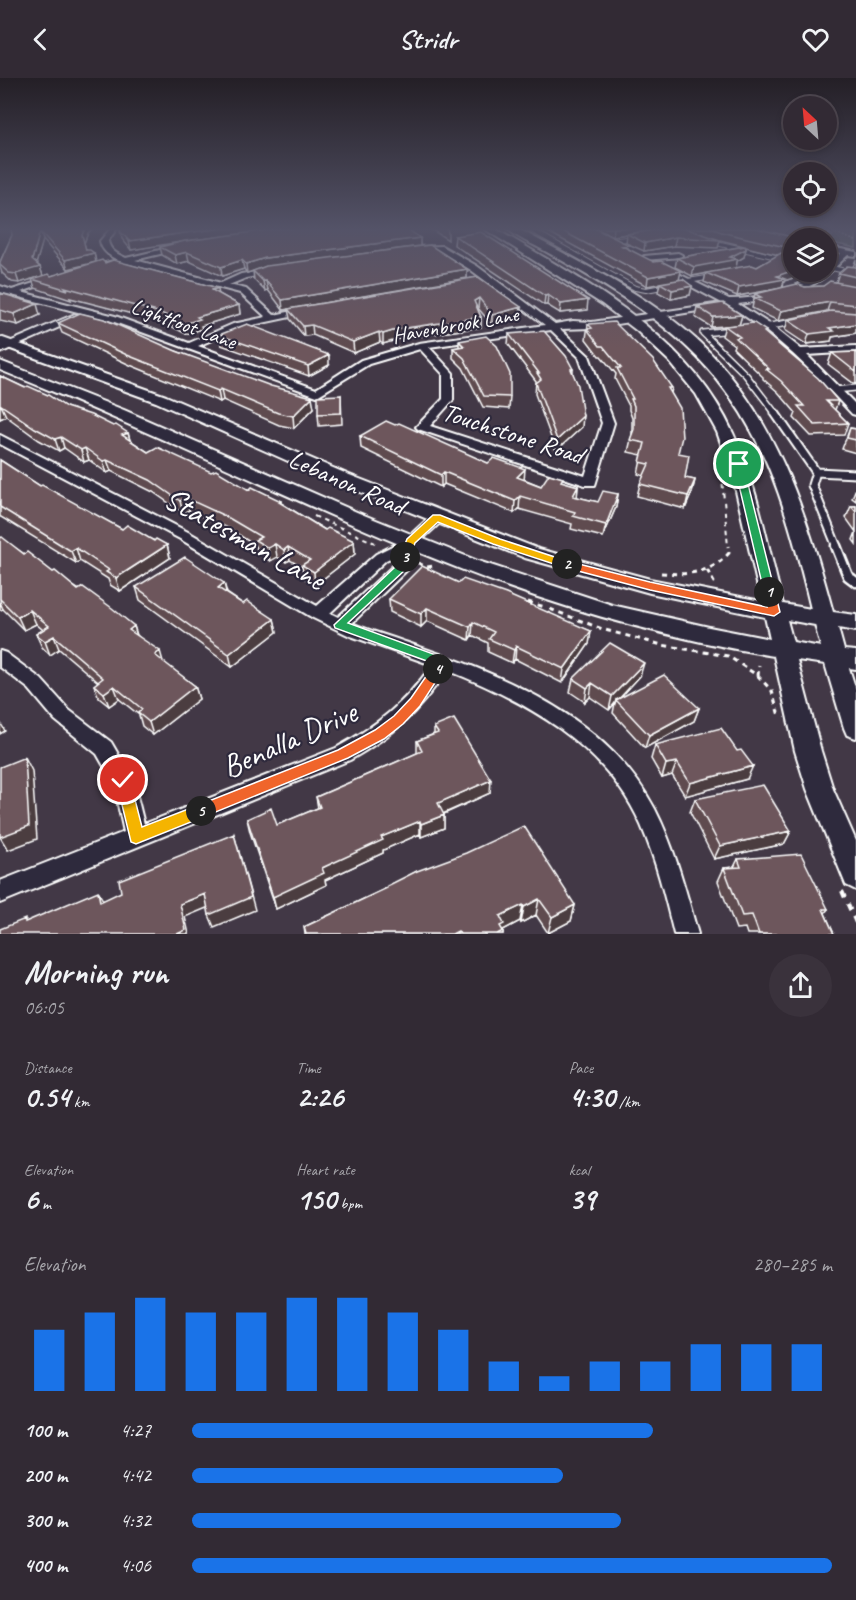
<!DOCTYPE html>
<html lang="en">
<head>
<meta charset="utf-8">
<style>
	:root { --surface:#322a34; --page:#3a323c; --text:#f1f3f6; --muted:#a8a7ac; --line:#4d464f; --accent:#1a73e8 }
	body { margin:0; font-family:Caveat,sans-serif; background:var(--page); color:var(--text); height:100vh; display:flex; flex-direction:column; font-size:22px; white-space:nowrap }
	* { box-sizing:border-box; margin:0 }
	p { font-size:20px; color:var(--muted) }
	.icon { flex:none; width:33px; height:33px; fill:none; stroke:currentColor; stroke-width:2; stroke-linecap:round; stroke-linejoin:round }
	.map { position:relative; height:856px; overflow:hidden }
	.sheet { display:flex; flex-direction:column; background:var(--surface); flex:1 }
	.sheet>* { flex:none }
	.needle { width:39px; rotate:334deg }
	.buttons { position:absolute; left:783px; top:18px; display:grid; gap:12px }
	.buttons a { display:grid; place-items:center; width:54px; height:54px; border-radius:50%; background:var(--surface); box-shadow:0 3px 9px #0003,0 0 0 2px var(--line); font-size:30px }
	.pin { position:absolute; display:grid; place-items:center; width:51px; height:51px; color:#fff; margin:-26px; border:3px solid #fff; border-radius:50%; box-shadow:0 2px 6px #0007 }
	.km { position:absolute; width:30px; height:30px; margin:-15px; border-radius:50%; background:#222; color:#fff; font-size:16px; line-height:30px; text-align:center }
	.round { display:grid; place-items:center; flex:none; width:63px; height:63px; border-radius:32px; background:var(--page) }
	.summary { display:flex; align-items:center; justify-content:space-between; height:102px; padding:0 24px }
	h1 { font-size:33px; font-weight:700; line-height:45px }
	.metrics { display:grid; grid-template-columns:repeat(3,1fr); gap:9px; height:102px; padding:6px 24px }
	.metrics div { display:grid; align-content:center }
	.metrics b { font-size:30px; font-weight:700 }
	.metrics small { font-size:16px; font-weight:400 }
	.metrics p { font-size:16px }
	.chart { height:168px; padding:12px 24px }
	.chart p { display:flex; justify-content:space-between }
	.chart svg { width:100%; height:108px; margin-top:6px; stroke:var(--accent); stroke-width:6 }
	ul { padding:0 24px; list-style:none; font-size:20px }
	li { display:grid; grid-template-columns:96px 72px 1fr; align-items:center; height:45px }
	li i { height:15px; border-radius:8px; background:var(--accent) }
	header { display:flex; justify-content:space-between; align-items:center; height:78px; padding:0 24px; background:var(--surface); font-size:27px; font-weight:700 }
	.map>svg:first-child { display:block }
	.green { fill:#5b675c; stroke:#adb3ae; stroke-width:1.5 }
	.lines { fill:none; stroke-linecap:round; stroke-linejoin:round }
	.stream { stroke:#98a1b1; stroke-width:2 }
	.lane-far3-casing { stroke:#fff; stroke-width:6 }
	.lane-far2-casing { stroke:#fff; stroke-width:8 }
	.lane-far1-casing { stroke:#fff; stroke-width:11 }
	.lane-casing { stroke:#fff; stroke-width:13 }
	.street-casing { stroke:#fff; stroke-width:4 }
	.secondary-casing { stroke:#fff; stroke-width:4 }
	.path-far3 { stroke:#fff; stroke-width:1.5; stroke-dasharray:2 2; stroke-linecap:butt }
	.path-far2 { stroke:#fff; stroke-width:2; stroke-dasharray:4.5 4.5; stroke-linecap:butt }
	.path-far1 { stroke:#fff; stroke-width:3; stroke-dasharray:5 5; stroke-linecap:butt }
	.path { stroke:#fff; stroke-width:4; stroke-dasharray:7 7; stroke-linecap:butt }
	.lane-far3 { stroke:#2f2a3d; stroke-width:4 }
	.lane-far2 { stroke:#2f2a3d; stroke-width:5 }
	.lane-far1 { stroke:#2f2a3d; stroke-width:7 }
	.lane { stroke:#2f2a3d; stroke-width:8 }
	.street { fill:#2f2a3d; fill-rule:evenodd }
	.secondary { fill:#2f2a3d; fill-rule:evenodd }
	.wall { fill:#5e4b4f; stroke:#fff; stroke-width:1.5; fill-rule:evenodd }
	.shaded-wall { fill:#4c3d40; stroke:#fff; stroke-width:1.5 }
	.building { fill:#6d575c; stroke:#fff; stroke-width:1.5 }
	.split-1 { fill:#22a559; stroke:#fff; stroke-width:1.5 }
	.split-2 { fill:#f0652b; stroke:#fff; stroke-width:1.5 }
	.split-3 { fill:#f5b400; stroke:#fff; stroke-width:1.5 }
	.split-4 { fill:#22a559; stroke:#fff; stroke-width:1.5 }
	.split-5 { fill:#f0652b; stroke:#fff; stroke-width:1.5 }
	.split-6 { fill:#f5b400; stroke:#fff; stroke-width:1.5 }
	.labels { text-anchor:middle; stroke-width:4.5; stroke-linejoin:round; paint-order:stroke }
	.far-street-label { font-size:22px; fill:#fff; stroke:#2f2a3d }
	.street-label { font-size:26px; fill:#fff; stroke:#2f2a3d }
	.near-street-label { font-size:32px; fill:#fff; stroke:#2f2a3d }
</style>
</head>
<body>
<header><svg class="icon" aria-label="back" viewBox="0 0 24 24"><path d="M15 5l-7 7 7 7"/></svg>Stridr<svg class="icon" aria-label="heart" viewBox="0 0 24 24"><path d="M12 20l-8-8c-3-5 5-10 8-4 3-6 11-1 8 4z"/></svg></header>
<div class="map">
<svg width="856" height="856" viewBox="0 0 856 856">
	<rect width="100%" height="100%" fill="#423846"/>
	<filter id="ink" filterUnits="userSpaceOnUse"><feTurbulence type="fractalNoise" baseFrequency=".0167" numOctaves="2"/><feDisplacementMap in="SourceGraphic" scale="12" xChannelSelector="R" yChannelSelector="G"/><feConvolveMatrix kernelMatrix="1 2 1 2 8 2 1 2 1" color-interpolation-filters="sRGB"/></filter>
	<g filter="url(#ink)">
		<path class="green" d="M796,150H856V170L827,164L833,157Z"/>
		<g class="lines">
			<path class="stream" d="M847,150L856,152"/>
			<g class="lane-far3-casing">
				<path id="lane-far3" d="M528,150L635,210L646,212L668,208
					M610,163L635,160
					M712,164L794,183
					M826,189L856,195
					M688,203L713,199"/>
			</g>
			<g class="lane-far2-casing">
				<path id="lane-far2" d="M764,249L794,244
					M732,252L703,255L746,297L776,336
					M835,312L856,310"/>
			</g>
			<g class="lane-far1-casing">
				<path id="lane-far1" d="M775,335L816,394
					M837,469L812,407L816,394L856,396"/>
			</g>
			<g class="lane-casing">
				<path id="lane" d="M836,468L848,498L856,504"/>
			</g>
			<g class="street-casing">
				<path id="street" d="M111,150H117L108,163C110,173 117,176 126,180L181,167V171L135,182L221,205L241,196L272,191V195L246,200L229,207L246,211L274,237L306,230L309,231V235L239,250L198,268L316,311L361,282L419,265L545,247L471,192L438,172L416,173H413V169L442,168L477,188L555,246L573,243L592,244L722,225L662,193L661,191L665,189L729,221C750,221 772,217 791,210C801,206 818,194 826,194V188L841,175L826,172V168L856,174V178L848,177C839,185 831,195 820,202C796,218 766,223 738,226L771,247L801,271L856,268V274L807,277L856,327V337L852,336C813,294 779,258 729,228L592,250L560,251L589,278L614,345L596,404L595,407H585L418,351L416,349L418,347L443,321V296L420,271L369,286L317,318L109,242L0,214V208L12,212L53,199V203L21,214L115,238L189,265L233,246L266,239L240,215L126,185L101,190V186L118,182C109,178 102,173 100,163ZM551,252L579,279L602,345L585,398L430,348L453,322V295L429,269Z
					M678,175L682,177L681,179L644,182L640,180L644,178Z
					M75,236L78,237V241L0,275V268Z
					M0,357L190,455L317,528L376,476L406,461L432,437H442L444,440L442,443L417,466L407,492L352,545C370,553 389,558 408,565C503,597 605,637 655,731C675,770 686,814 698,856H674C665,819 656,782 641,747C605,666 525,623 447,592C417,636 395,656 350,682L0,825V803L124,754L113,704L97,676L55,642L29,611L0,589V573L6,575L41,601L69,632L111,664L133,702L144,746L336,670C378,647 404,626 432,587L348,557L313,540L180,461L0,366ZM399,476L395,486L338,539L330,535L386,482Z"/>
			</g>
			<g class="secondary-casing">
				<path id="secondary" d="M483,150H494C584,203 688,256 733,355C758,409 768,470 783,526L811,531C778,393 749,301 624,220C598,203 572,188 545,173C533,166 516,160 507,150H517C579,184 647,216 699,264C776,336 806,435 833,534L856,537V553L838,550L844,572L856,573V591L849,590L856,612V660L847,657L844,650L825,586L797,582L821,673L833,711L856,763V812L846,807L807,711L795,673L774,578C668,560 563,531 463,492C306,431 156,354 0,292V283L124,332L359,435L478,483L612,527L709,549L770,561L765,539L650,515L525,480L335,404L156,324L0,267V259L166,318L347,396L539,471L650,501L761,523L733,400L717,354L696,316L669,283L637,253L602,226ZM787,542L815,547L821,569L793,564Z"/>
			</g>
			<path class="path-far3" d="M828,152L856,163"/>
			<path class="path-far2" d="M721,388L728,469
				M314,438L375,465"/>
			<path class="path-far1" d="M418,485L427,489L433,488
				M707,492L716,508
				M661,495C687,497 711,496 729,475L728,468
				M528,524L545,529
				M550,531L605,552L662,567L728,578L758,598L772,613L779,638
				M758,598L759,587"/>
			<path class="path" d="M842,813L856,845"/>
			<use href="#lane-far3" class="lane-far3"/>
			<use href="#lane-far2" class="lane-far2"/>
			<use href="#lane-far1" class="lane-far1"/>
			<use href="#lane" class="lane"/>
			<use href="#street" class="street"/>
			<use href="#secondary" class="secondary"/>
		</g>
		<path class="wall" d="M11,150H93L88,155L84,165L86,172L94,175L96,184L68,191L43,162L36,185L40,189L43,198H51L105,185L219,216L239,227L240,236L201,248L202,251L186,256L163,244L70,220L71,222L35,210L32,201L19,205L12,204L2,195L0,189V184L12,157Z
			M429,150H447L448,154V162Z
			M541,150H594L679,201L692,208L690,217L671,221L658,214L660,205L647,208Z
			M595,150H667L613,158Z
			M669,150H826L828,159L825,160H794V194H803L793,200L784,203L783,210L823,208L836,204L839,195L853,189L856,181V255L832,259L831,263L806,266L785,252L788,242L829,233L778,243L752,230L755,216L776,211L737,218L704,204L706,195L692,198L675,189L677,180L744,168L720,162L718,170L674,168L644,173L626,165L627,156ZM746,169L779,177L757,189L736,190L737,183L744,179Z
			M120,153L420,160V168L467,191V200L283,232L268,212L265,213L254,202L253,193L247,195L244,191L222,198L189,183L177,186L162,177L160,169L183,163L131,172L122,161Z
			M455,158L587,232L560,235L547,227H544L454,167Z
			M478,199L520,239L492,247L478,230H477L481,239V249L399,261L383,266L380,264L354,275L313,257L304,258L290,241L288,231Z
			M0,215L40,237L18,247L0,243Z
			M697,229L742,237L739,247L711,249L695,239Z
			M58,245L176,273L314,330L294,350L279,347L223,322L220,324L130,287L62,255Z
			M588,246L672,310L671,315L678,375L685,400L695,402L692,414L685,431L637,418L640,406L644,398L638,396L642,377L628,374L632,357V340L629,332V328L615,301L616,296L601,278H599L586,261Z
			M725,248L766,253V255L838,323L835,332L848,345L844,357L811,358L794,340L796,335L778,314L763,301V299L733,270L734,267L722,258Z
			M509,256L573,291V296L582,349L556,373L535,316L536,303L508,266Z
			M219,257L329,287L309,298L221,267Z
			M459,263L510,319L509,331L483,329L463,290L453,280V270L459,269Z
			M856,274V306L853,305L828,286L832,275Z
			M0,298L66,329L128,355L130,362L148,374L281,423V425L325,452L354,463L355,476L315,507L304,500L302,489L290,482L286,484L277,479L270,483L258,475L256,468L230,451L189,432L183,435L153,414L111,393L107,395L89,382L84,384L64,370L59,373L39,362L6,338L0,341Z
			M341,317L342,346L319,348L318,336Z
			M850,350L856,351V375L842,371Z
			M360,358L524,401L541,408L562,404L578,408L577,419L598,424L618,416L616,429L603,459L571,451L572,446L519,431L514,435L444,406L441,409L361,370Z
			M0,382L40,408L122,451L167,467L170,480L120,513L110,507L108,501L80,483L76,485L1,439H0Z
			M856,410V423L852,420Z
			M851,428H856V454L846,440Z
			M856,454V466L853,462Z
			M0,460L134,548L137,557L163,584L195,608L199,621L153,657L142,648L139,637L119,621L109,628L99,620L94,607L98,604L59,571L50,577L42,569L36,556L43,552L36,546L24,552L3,531L0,532Z
			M224,505L227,515L243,526L274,541L277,554L232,589L140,522L136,509Z
			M459,505L591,553L589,566L562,605L515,581L512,585L488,574V565L472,557L469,562L427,543L421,549L390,534L389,521Z
			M640,598L621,619L699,630L694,643L645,670L613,635L615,625L609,632L590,619L585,624L570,614L573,601Z
			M434,649L490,715L444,736V750L421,759L420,756L383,772V775L325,802L326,807L276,831L250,754L247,741L277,747L318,730L316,719L417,675V663L434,656Z
			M655,667L747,701L685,718L672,697L662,700L651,681Z
			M695,721L791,753L784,766L714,781L690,734Z
			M738,781L828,831L825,835L834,856H747L745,850L736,851L718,803L724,790L734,789Z
			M417,793L575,827L571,843L548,855L536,837L521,845L520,843L503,852V856H305L304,849L387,810Z"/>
		<path class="shaded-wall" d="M85,150H93L88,155L84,165L82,157Z
			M223,150H290L186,163L131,172L129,163L184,155Z
			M614,150H667L613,158Z
			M830,151L828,159L825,160H815Z
			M40,153L43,162L35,190L40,189L43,198L19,205L16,196L32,182Z
			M676,159L674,168L644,173L645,165Z
			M420,160V168L266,189L247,195L246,186L265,180Z
			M746,171L744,179L737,183L736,190L692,198L694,189L730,179Z
			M187,174L189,183L177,186L175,177Z
			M94,175L96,184L68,191L65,182Z
			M242,182L244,191L222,198L221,189Z
			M467,191V200L283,232L282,222Z
			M794,192V194H803L793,200L784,203L782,210L737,218L739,209Z
			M681,193L679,202L647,208L648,199Z
			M263,203H266L268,212L265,213Z
			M692,208L690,217L671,221L672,212Z
			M218,210L219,219L212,212Z
			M548,217L547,227H544L545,218Z
			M479,220L478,230L473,233L474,223Z
			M588,222L587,232L560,235L561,226Z
			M830,224L827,233L778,243L781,233Z
			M37,226L40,237L18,247L14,236Z
			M239,227L240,236L201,248L202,251L186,256L184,246L197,239Z
			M521,229L520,239L492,247V237Z
			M742,237L739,247L711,249L713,239Z
			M481,239V249L399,261L383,266V256L399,251Z
			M856,246V255L832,259L831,263L806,266L809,256L829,250Z
			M312,247L313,257L304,258L303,248Z
			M379,254L380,264L354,275L353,264Z
			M329,277V287L309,298L308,288Z
			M221,311L223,322L220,324L218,313Z
			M312,319L314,330L294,350L293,338Z
			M1,327L6,338L0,341V328Z
			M583,338L582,349L556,373L557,362Z
			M128,355L131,366L122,357Z
			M61,359L64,370L59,373L55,361Z
			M85,370L89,382L84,384L81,372Z
			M107,382L111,393L107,395L103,383Z
			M525,391L524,403L517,399Z
			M444,394V406L441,409V397Z
			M695,402L692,414L685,431L688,418Z
			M578,408L577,420L573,418Z
			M618,416L616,429L603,459L606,447Z
			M520,418L519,431L514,435L515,423Z
			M186,420L189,432L183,435L180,423Z
			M354,463L355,476L315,507L314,494Z
			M275,466L277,479L270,483L268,470Z
			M167,467L170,480L120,513L116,500Z
			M288,469L290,482L286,484L284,472Z
			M76,470L80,483L76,485L71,473Z
			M224,505L227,518L218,510Z
			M0,524L3,531L0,532Z
			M427,530V543L421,549V536Z
			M30,532L36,546L24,552L18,539Z
			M274,541L277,554L232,589L229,576Z
			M473,544L472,557L469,562L470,549Z
			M134,548L138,562L129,552Z
			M591,553L589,566L562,605L564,591Z
			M54,558L59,571L50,577L45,563Z
			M516,568L515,581L512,585L514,572Z
			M160,573L164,587L155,577Z
			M644,585L640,598L617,623L616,622L615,625L609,632L612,618Z
			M592,605L590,619L585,624L587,610Z
			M114,608L119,621L109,628L104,615Z
			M195,608L199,621L153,657L149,644Z
			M699,630L694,643L645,670L649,657Z
			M0,644L5,653L0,656Z
			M25,679L32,693L37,761L8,772L0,759Z
			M677,684L672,697L662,700L666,686Z
			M753,688L747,701L685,718L690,705Z
			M491,702L490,715L438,738V725Z
			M444,737V750L421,759V746Z
			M420,743V756L383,772V775L325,802L326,807L276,831L273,819L322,790L381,759Z
			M791,753L784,766L714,781L720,768Z
			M234,756L255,832L214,849L209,837Z
			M98,813L105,826L100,824Z
			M205,816L209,829L185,839L189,856H177L180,826Z
			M539,821L536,837L521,845L524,829Z
			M523,827L520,843L503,852V856H497L500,838Z
			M575,827L571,843L548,855L552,839Z"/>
		<path class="building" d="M11,150H85L82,157L86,172H90L94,175L65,182L40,153L32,182L40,189L16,196L9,195L0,187V184L12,157Z
			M122,150H223L184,155L129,163L120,153Z
			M283,150H406L420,160L265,180L246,186L242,182L221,189L187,174L175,177L160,169L185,163Z
			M557,150H594L629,167L622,168L654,184L661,183L681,193L648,199Z
			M669,150H685L720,162L676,159L645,165L627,156Z
			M710,150H756L796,160L799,158L798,152L787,150L830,151L815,160H794V171L725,155Z
			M481,154L588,222L561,226L548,217L545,218L455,158Z
			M430,167L467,191L282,222L266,203H263L253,193L266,188Z
			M745,168L746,171L730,179L738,181L694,189L677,180Z
			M781,175L794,178V192L777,198L785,201L739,209L706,195L752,187L757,189Z
			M102,182L105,185L113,182L218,210L212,212L239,227L197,239L200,241L184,246L161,235L65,209L68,212L32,201L49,196L51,198Z
			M847,188L856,189V199L839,195Z
			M478,199L521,229L492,237L479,220L474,223L481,239L399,251L383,256L379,254L353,264L312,247L303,248L288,231Z
			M683,201L692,208L672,212L660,205Z
			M830,203L856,208V227L830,224L781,233L754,220L761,219L755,216L797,206L805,209L823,208Z
			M0,215L37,226L14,236L0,232Z
			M723,225L742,237L713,239L697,229Z
			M831,233L856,235V246L829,250L834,253L809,256L788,242Z
			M80,235L104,241L176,273L271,308L312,319L293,338L278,335L221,311L218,313L127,277L58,245Z
			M614,244L653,282L672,310H668L680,330L682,359L678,375L689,377L685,400L695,402L688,418L640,406L649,386L640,384L645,365L630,362L634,351V328L631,321H633L617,290H621L603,268H600L587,251L592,250L588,246Z
			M754,245L766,253L764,254L818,300L838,323H826L848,345L815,347L798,328H804L781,303L766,291H769L736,260L740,259L725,248Z
			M247,246L329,277L308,288L219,257Z
			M544,253L566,278L573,291H571L578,307L583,338L557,362L536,305L541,301L537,295H539L509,256Z
			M486,258L497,268L510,296V319L484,318L464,280L453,270L464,268L459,263Z
			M856,274V294L832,275Z
			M0,298L25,310L28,308L48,317L66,329L91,337L113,348L116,347L128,355L122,357L148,374L157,369L211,394L216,392L249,412L252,409L281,423L279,424L325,452L328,450L354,463L314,494L302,487L310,482L288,469L284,472L275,466L268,470L255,462L261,459L227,439L186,420L180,423L150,402L107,382L103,383L85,370L81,372L61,359L55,361L35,350L1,327L0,328Z
			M341,317V335L318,336V318Z
			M386,343L395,347L399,345L488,385L494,380L525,391L517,399L541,408L549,396L563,400L561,403L578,408L573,418L598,424L603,413L618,416L606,447L573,438L575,434L520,418L515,423L444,394L441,397L360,358Z
			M850,350L856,351V362L847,360Z
			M0,382L40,408L42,407L122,451L127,447L154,463L156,461L167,467L116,500L106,494L109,492L76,470L71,473L0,429Z
			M851,428H856V434Z
			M2,459L24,476L27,474L53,494L55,493L78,512L83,509L112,530L134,548L129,552L160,573L155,577L195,608L149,644L138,635L142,631L114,608L104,615L94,607L103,600L54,558L45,563L36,556L49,548L30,532L18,539L0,521V460Z
			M185,479L224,505L218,510L243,526L247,523L274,541L229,576L136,509Z
			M422,488L459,505L463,501L506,516L591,553L564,591L516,568L514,572L489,561L494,554L473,544L470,549L427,530L421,536L389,521Z
			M610,565L644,585L612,618L592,605L587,610L573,601Z
			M664,597L699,630L649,657L616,622Z
			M454,641L491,702L438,725L444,737L421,746L420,743L381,759L383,762L322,790L324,795L273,819L247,741L271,730L277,747L320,729L316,719L422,673L417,663L438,655L434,649Z
			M721,650L737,673L741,672L753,688L690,705L677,684L666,686L655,667Z
			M25,679L29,748L0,759V689Z
			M763,707L791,753L720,768L695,721Z
			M524,748L575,827L552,839L539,821L524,829L523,827L500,838L504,846L500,848L503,853L497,856H460L458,853L452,856H306L304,849L387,810V808L417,793L466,775Z
			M234,756L251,819L209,837L205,816L180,826L186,852L177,856H0V851L25,841V844L98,813L100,824L121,814L119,802Z
			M801,776L828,831H823L834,856H759L752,837L742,838L724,790L741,789L738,781Z"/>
	</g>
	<linearGradient id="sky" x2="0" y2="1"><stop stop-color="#241f26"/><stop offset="0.56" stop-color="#545368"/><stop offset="1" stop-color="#545368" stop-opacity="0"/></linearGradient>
	<rect width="856" height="270" fill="url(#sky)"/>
	<path class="split-1" d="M739,383L743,386L775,514L769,518L764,514L734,386Z"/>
	<path class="split-2" d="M567,483L650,504L767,529L764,514L769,510L775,514L780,534L774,538L650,512L563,489L561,486Z"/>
	<path class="split-3" d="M433,437H440L500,461L570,484L572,486L570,489H563L493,466L438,444L415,465L409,481H401L400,479L407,461Z"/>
	<path class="split-4" d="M405,475L410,479L406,491L348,545L447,581L449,584C446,589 444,594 438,596L432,591L435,586L335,550L334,547L397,487L401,476Z"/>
	<path class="split-5" d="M438,586L444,591L420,628L403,646L384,661L348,680L201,740L196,738L193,733L196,728L338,672L375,652L394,638L411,620L434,587Z"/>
	<path class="split-6" d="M123,696L128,698L130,702L142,749L201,726L206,728L208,733L206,738L136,766L131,764L116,702L118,698Z"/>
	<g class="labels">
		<g class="far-street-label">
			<text transform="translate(184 245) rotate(20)" y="8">Lightfoot Lane</text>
			<text transform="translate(455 246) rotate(-10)" y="8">Havenbrook Lane</text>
		</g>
		<g class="street-label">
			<text transform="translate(513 355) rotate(18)" y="9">Touchstone Road</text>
			<text transform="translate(347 404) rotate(24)" y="9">Lebanon Road</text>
		</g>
		<g class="near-street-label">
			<text transform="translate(245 460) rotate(29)" y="11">Statesman Lane</text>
			<text transform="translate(289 661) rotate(-24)" y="11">Benalla Drive</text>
		</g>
	</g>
</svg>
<div class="buttons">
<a><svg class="needle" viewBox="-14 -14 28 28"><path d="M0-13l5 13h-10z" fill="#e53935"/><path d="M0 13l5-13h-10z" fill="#a8a7ac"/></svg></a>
<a><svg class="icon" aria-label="locate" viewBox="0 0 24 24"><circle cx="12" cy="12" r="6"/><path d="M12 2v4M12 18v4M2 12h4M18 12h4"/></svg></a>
<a><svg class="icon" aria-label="layers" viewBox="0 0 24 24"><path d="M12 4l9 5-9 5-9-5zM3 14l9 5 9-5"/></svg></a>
</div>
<div class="pin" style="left:739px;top:386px;background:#1e9e55"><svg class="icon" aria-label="arrive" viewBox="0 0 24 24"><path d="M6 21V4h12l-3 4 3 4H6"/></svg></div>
<div class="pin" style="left:123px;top:702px;background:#d93025"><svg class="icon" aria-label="check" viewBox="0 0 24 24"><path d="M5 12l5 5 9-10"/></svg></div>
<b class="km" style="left:769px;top:514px">1</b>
<b class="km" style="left:567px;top:486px">2</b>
<b class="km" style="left:405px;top:479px">3</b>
<b class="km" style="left:438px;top:591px">4</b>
<b class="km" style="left:201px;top:733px">5</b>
</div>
<section class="sheet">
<div class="summary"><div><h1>Morning run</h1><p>06:05</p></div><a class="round"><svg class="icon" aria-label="share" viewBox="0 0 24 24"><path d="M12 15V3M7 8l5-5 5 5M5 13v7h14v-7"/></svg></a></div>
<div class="metrics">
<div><p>Distance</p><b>0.54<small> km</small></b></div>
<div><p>Time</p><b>2:26</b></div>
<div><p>Pace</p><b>4:30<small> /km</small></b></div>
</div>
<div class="metrics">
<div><p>Elevation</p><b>6<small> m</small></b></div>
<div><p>Heart rate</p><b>150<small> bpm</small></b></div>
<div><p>kcal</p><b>39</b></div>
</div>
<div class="chart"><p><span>Elevation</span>280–285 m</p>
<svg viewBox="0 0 160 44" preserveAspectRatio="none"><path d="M5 44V19M15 44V12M25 44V6M35 44V12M45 44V12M55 44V6M65 44V6M75 44V12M85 44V19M95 44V32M105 44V38M115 44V32M125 44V32M135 44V25M145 44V25M155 44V25"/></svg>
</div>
<ul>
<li><b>100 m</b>4:27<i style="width:72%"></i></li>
<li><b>200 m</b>4:42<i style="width:58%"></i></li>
<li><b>300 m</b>4:32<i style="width:67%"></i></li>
<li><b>400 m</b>4:06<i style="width:100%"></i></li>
</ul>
</section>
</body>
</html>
